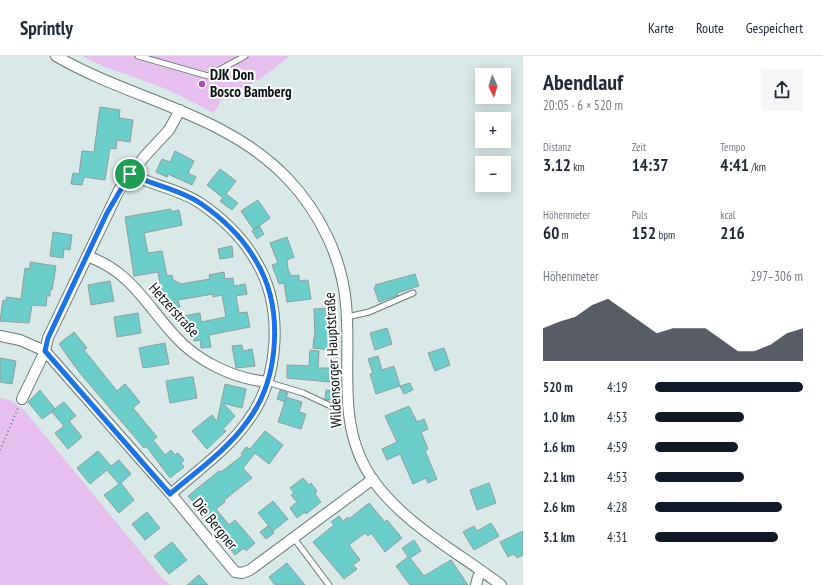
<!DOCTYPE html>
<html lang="de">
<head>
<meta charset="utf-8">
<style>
	:root { --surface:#fff; --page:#f6f6f7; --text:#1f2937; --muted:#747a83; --line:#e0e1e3; --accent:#111827 }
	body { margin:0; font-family:"PT Sans Narrow",sans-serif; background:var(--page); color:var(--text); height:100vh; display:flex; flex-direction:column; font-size:15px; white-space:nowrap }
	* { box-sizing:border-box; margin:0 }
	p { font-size:13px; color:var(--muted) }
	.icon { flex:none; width:22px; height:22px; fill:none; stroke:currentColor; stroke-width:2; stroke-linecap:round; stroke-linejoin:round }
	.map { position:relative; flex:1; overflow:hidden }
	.panel { display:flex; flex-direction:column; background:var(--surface); width:300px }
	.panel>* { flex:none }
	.needle { width:26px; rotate:176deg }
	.tools { position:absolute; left:475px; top:12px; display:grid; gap:8px }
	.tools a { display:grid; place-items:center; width:36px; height:36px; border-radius:0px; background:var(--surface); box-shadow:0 2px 10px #0003; font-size:20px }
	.pin { position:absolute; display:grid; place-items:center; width:34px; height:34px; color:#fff; margin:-17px; border:2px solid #fff; border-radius:50%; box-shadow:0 1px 4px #0007 }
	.round { display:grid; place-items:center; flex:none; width:42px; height:42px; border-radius:0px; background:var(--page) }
	.summary { display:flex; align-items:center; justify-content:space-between; height:68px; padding:0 20px }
	h1 { font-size:22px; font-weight:800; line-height:30px }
	.figures { display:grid; grid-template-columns:repeat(3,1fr); gap:6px; height:68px; padding:4px 20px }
	.figures div { display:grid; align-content:center }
	.figures b { font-size:17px; font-weight:800 }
	.figures small { font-size:11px; font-weight:400 }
	.figures p { font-size:11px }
	.chart { height:112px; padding:8px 20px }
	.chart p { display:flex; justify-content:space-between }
	.chart svg { width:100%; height:72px; margin-top:4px; fill:var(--accent); opacity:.7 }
	ul { padding:0 20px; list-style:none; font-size:13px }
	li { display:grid; grid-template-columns:64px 48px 1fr; align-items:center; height:30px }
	li i { height:10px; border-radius:5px; background:var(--accent) }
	header { display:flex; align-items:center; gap:24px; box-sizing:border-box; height:56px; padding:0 20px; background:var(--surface); border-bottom:1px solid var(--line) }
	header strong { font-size:19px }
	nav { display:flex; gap:22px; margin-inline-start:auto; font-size:14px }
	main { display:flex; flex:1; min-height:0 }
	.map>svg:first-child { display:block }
	.green { fill:#e6bfee }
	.building { fill:#6ccecb; stroke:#8e9f9e }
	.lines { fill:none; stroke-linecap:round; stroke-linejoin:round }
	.service-casing { stroke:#687877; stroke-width:7 }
	.minor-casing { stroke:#687877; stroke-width:12 }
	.path { stroke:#737f7e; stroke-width:2; stroke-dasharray:1 3; stroke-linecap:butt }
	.service { stroke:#fff; stroke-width:5 }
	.minor { stroke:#fff; stroke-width:10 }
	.route-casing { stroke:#fff; stroke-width:8 }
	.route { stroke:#1a73e8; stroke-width:5 }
	.poi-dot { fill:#a84fbc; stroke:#fff; stroke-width:1.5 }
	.labels { text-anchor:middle; stroke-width:4; stroke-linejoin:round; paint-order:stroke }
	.poi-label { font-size:15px; font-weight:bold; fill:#0b1111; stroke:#fff; text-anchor:start }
	.street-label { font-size:15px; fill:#0b1111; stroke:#fff }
</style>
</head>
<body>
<header>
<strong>Sprintly</strong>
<nav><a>Karte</a><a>Route</a><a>Gespeichert</a></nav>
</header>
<main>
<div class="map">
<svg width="523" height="529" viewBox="0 0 523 529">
	<rect width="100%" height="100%" fill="#d8e9e8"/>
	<path class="green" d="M82,0H290L260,23L221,45L214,57L169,34L103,10Z
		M0,342L10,344L24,354L162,522L171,529H0Z"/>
	<path class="building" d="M100,51L120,54L119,62L133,64L130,86L117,84L116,93L110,92L105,124L84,121L82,129L71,128L73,117L79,118L82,95L94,96Z
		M175,95L194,105L188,117L196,121L192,129L168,118L167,121L156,116L162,103L170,106Z
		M220,113L236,125L226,138L238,147L232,154L220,145L223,142L207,129Z
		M258,144L270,162L254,174L241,155Z
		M171,153V156L179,154L182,169L144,177L148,197L162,195L167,220L172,219L173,224L181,228L210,223L209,219L224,216L225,223L233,222L234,230L245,228L247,238L236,240L239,257L247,256L250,271L209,279L211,291L201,292L200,284L194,285L192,276L187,277L184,260L200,257L201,266L226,261L222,239L213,241V238L178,244L180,251L168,253L167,248L163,246L158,216L134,220L125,161Z
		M259,170L264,178L257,183L252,175Z
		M53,176L72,179L70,194L64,193L63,202L50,200Z
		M287,181L294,201L287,204L288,213L291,220L299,219V225L308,224L311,243L287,246L284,227L279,228L272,209L278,207L270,187Z
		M232,190L233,201L220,203L218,193Z
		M30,206L56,210L52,234L50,233V240H47L46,250L32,249L29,267L0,265L3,244L6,245V241L21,243L25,212L30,213Z
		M415,218L419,230L397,237L398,239L379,246L374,232L376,231L375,229Z
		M110,225L114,245L91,249L88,229Z
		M333,252L332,294L313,292L314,281L315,282L314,253Z
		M138,257L141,277L117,281L114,261Z
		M387,272L392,288L375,294L370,277Z
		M74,276L87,292L84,294L117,335L125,328L140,346L133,352L157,381L153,384L165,399L171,394L175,399L178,397L184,404L181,407L184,411L170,422L146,390L144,392L79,316L59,288Z
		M165,287L169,308L143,312L139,292Z
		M242,289L243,295L252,293L255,310L236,312L232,290Z
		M444,292L450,309L435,315L428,297Z
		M310,294L319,295L318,312H331L330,326L287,322V309L309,310Z
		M378,300L382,314L394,310L400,330L376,338L370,318L373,317L368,303Z
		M0,302L16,305L12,328L0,326Z
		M190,321H193L197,342L170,347L166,325Z
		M410,327L413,334L404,338L400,330Z
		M225,328L246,333L242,352L223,347L235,360L223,373L226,375L207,393L192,375L212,359L217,366Z
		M40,334L55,353L52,355L64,346L76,360L69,365L82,381L68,393L55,377L64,370L52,356L42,363L28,346Z
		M280,334L288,337L286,341L302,346L299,356L306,358L301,373L278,366L286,342L285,346L277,343Z
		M326,334L337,335L336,345L325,343Z
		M409,350L417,366L424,363L428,373L421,376L428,393L425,395L437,423L428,427L426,422L413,428L400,398L387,404L382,393L397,386L385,360Z
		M265,375L283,389L269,408L255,397L243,412L252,422L224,444L225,446L216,453L229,469L235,464L255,487L246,495L244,492L235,499L222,483L226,480L216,467L214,469L207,460L206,461L188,440L219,415L221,416L243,399L241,398L246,391L250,393Z
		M98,395L111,410L119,404L131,418L121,427L134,444L119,457L104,439L119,428L107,414L90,428L77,412Z
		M303,422L309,429L311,427L317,435L315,438L321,446L306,458L305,456L297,462L290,452L297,446L291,439L294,437L290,432Z
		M489,427L496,447L477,454L470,434Z
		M273,445L288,463L273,475L258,457Z
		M369,447L385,466L387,464L402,482L385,496L371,477L368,480L365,477L349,489L360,504L353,509L357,513L344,523L313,486L334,469L331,466L339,460L343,465L348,461L349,463Z
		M147,456L160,472L145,484L132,468Z
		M491,467L499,480L474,494L463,476L474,470L477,475Z
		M268,470L274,477L266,483L260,476Z
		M523,475V499L517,502L514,498L508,501L500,486Z
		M414,484L421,495L410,502L424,520L451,504L468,529H410L396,510L408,501L402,492Z
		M172,486L187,504L169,518L154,500Z
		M287,507L305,529H275L269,521Z
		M199,519L208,529H187Z"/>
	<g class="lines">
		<g class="service-casing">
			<path id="service" d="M138,0L208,20L245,0
				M347,261L369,256L413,237
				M267,326L303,337L333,351
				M293,481L329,529"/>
		</g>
		<g class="minor-casing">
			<path id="minor" d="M56,0C131,44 226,57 288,123C320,157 342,202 346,248C352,309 335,370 373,424C404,468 459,497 501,529
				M130,118C152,129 179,133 200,147C222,162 243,182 256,205C284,251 280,323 247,366C227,394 197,415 171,438
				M87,200C130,215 145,247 174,279C197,305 232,322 267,326
				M0,280L20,284L45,295L171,438L235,516L242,517L250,514L373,423
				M22,343L45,295L48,282L119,134L144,101L169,74L180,54
				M476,529L478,521L482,515"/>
		</g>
		<path class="path" d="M0,394L18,352"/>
		<use href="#service" class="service"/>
		<use href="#minor" class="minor"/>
	</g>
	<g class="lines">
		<g class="route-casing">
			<path id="route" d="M130,118C152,129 179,133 200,147C222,162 243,182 256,205C284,251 280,323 247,366C227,394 197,415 170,438L45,295L48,282L107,157Z"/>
		</g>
		<use href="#route" class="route"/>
	</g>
	<circle class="poi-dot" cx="202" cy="28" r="4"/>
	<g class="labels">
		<g class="poi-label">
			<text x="210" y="24">DJK Don<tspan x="210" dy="17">Bosco Bamberg</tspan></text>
		</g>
		<g class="street-label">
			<text transform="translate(174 254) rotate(48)" y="5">Hetzerstraße</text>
			<text transform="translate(333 304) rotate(-93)" y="5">Wildensorger Hauptstraße</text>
			<text transform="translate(215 468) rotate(51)" y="5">Die Bergner</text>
		</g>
	</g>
</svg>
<div class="tools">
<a><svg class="needle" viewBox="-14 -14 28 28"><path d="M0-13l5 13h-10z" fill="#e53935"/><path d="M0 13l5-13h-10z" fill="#747a83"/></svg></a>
<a>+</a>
<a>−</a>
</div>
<div class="pin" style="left:130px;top:118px;background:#1e9e55"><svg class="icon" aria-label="arrive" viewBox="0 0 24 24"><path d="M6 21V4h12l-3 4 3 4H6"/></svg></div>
</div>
<section class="panel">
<div class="summary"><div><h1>Abendlauf</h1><p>20:05 · 6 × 520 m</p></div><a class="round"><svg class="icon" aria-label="share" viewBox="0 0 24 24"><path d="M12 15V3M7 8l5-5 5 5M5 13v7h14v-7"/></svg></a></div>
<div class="figures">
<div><p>Distanz</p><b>3.12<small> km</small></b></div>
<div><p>Zeit</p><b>14:37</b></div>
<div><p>Tempo</p><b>4:41<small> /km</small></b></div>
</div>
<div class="figures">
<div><p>Höhenmeter</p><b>60<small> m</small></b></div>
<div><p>Puls</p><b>152<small> bpm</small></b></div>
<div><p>kcal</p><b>216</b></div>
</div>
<div class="chart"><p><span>Höhenmeter</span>297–306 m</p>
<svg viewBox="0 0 160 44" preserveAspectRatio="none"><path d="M0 44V24L10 20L20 17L30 10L40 6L50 13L60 20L70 27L80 24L90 24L100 24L110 31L120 38L130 38L140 34L150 27L160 24V44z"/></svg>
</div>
<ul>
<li><b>520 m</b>4:19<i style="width:100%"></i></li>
<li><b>1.0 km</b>4:53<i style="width:60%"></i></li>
<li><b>1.6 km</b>4:59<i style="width:56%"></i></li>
<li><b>2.1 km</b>4:53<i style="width:60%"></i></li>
<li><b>2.6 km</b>4:28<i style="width:86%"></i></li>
<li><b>3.1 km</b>4:31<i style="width:83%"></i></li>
</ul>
</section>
</main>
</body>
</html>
